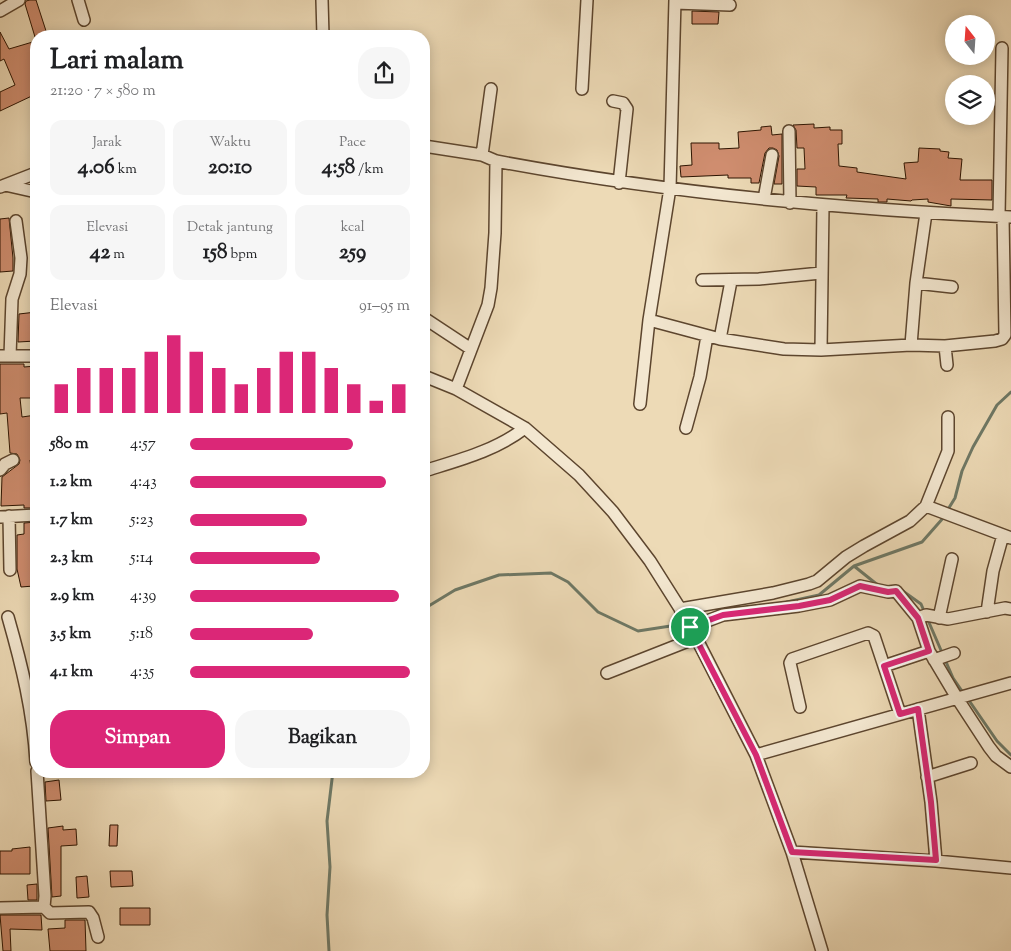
<!DOCTYPE html>
<html lang="id">
<head>
<meta charset="utf-8">
<style>
	:root { --surface:#fff; --page:#f6f6f6; --text:#202124; --muted:#757577; --accent:#db2777 }
	body { margin:0; font-family:"Sorts Mill Goudy",serif; background:var(--page); color:var(--text); height:100vh; display:flex; flex-direction:column; font-size:19px; white-space:nowrap }
	* { box-sizing:border-box; margin:0 }
	p { font-size:16px; color:var(--muted) }
	.icon { flex:none; width:28px; height:28px; fill:none; stroke:currentColor; stroke-width:2; stroke-linecap:round; stroke-linejoin:round }
	.map { position:relative; flex:1; overflow:hidden }
	.panel { position:absolute; left:30px; top:30px; width:400px; height:748px; display:flex; flex-direction:column; background:var(--surface); border-radius:20px; box-shadow:0 2px 12px #0003 }
	.panel>* { flex:none }
	.needle { width:32px; rotate:343deg }
	.tools { position:absolute; left:945px; top:15px; display:grid; gap:10px }
	.tools a { display:grid; place-items:center; width:50px; height:50px; border-radius:50%; background:var(--surface); box-shadow:0 2px 12px #0003; font-size:25px }
	.pin { position:absolute; display:grid; place-items:center; width:42px; height:42px; color:#fff; margin:-21px; border:2px solid #fff; border-radius:50%; box-shadow:0 1px 5px #0007 }
	.round { display:grid; place-items:center; flex:none; width:52px; height:52px; border-radius:20px; background:var(--page) }
	.summary { display:flex; align-items:center; justify-content:space-between; height:85px; padding:0 20px }
	h1 { font-size:28px; font-weight:700; line-height:38px }
	.figures { display:grid; grid-template-columns:repeat(3,1fr); gap:8px; height:85px; padding:5px 20px }
	.figures div { display:grid; align-content:center; border-radius:12px; background:var(--page); text-align:center }
	.figures b { font-size:21px; font-weight:700 }
	.figures small { font-size:14px; font-weight:400 }
	.figures p { font-size:14px }
	.chart { height:140px; padding:10px 20px }
	.chart p { display:flex; justify-content:space-between }
	.chart svg { width:100%; height:90px; margin-top:5px; stroke:var(--accent); stroke-width:6 }
	.cta { display:flex; gap:10px; margin-top:auto; padding:10px 20px }
	.cta a { flex:1; height:58px; border-radius:20px; background:var(--accent); color:#fff; font-size:20px; font-weight:700; line-height:58px; text-align:center }
	.cta a+a { background:var(--page); color:var(--text) }
	ul { padding:0 20px; list-style:none; font-size:16px }
	li { display:grid; grid-template-columns:80px 60px 1fr; align-items:center; height:38px }
	li i { height:12px; border-radius:6px; background:var(--accent) }
	.map>svg:first-child { display:block }
	.lines { fill:none; stroke-linecap:round; stroke-linejoin:round }
	.stream { stroke:#6e7865; stroke-width:3 }
	.building { fill:#cf8d6f; stroke:#2c1300 }
	.minor-casing { stroke:#5c452e; stroke-width:14 }
	.minor { stroke:#f3e7d0; stroke-width:11 }
	.route-casing { stroke:#fff; stroke-width:10 }
	.route { stroke:#db2777; stroke-width:6 }
</style>
</head>
<body>
<div class="map">
<svg width="1011" height="951" viewBox="0 0 1011 951">
	<rect width="100%" height="100%" fill="#eddab6"/>
	<filter id="stains"><feTurbulence type="fractalNoise" baseFrequency=".004" numOctaves="4"/><feColorMatrix values="0 0 0 0 .2 0 0 0 0 .09 0 0 0 0 .02 0 0 0 .5 -.17"/></filter>
	<radialGradient id="worn" r=".72"><stop offset=".6" stop-color="#630" stop-opacity="0"/><stop offset="1" stop-color="#630" stop-opacity=".3"/></radialGradient>
	<g class="lines">
		<path class="stream" d="M947,511L955,498L962,471L973,447L997,405L1011,392
			M854,566L879,586
			M900,589L921,604L953,678L964,694
			M787,602L819,595L854,566L922,542L944,517
			M424,612L427,607L455,590L499,575L551,573L568,582L598,612L638,631L677,625L710,615
			M968,699L997,741L1011,755
			M329,951L327,915L330,867L327,821L333,771"/>
	</g>
	<path class="building" d="M30,0H36L47,34L35,37L25,4L26,1Z
		M692,11L719,12L718,24H692Z
		M0,32L9,49L36,41V72L32,74L36,83V94L0,111V92L15,85L4,59L0,61Z
		M814,124V128L830,127V130H842V144H838L839,166L857,168V172L906,179L904,163L918,162L919,148L940,149V151L949,152L948,158L962,159L960,180H992V200L951,199V206L928,202V199L912,200L911,201L887,199V202H878V199L846,198L847,195H816V187L797,186V169H805L804,148H797L796,130L793,125Z
		M771,126L772,135L782,134V184H774L779,156L777,150L773,148H769L765,153L759,183H751V178H728V175L681,177L680,166L692,165L691,143H719V149L739,148L738,132L761,130V127Z
		M9,218L13,258V271L0,272V219Z
		M36,312V341L18,342L19,314Z
		M0,364H24V367L36,366V398H20L22,417L36,415V459L30,460L35,498H32V508H24V505L1,506L2,477L19,464L20,460L17,454L10,453L7,413L0,414Z
		M36,522V569H31L34,586L21,587L17,569V535L24,534V523Z
		M59,780L61,800L46,801L45,782Z
		M110,825H118L117,846H109Z
		M63,826V830L76,829L77,845L61,846V896L52,897L48,828Z
		M30,847V874H0V851H12V849Z
		M110,871H132L133,886L111,887Z
		M87,876L89,897L77,898L76,877Z
		M37,884V900H28L27,885Z
		M120,908H150V925H120Z
		M0,915H41L42,930L10,929L11,951H3Z
		M65,920H85L86,951H50L48,929L65,928Z"/>
	<g class="lines">
		<g class="minor-casing">
			<path id="minor" d="M78,0L84,20
				M322,0L323,36
				M675,3L730,5
				M0,11L19,0
				M582,89L587,0
				M613,101L623,103L627,109L619,183
				M789,131L790,203
				M424,146L482,155L496,161C666,193 838,209 1011,217
				M482,155L491,89
				M5,185L36,192
				M0,187L36,173
				M764,199L772,155
				M999,216L1002,48
				M702,280L759,279L821,273
				M916,283L952,287
				M424,318L471,349
				M649,320L720,339L784,349L821,350L911,345L945,346L995,341L1002,339L1005,335L1003,217
				M720,339L731,281
				M911,345L916,283L926,213
				M945,346L947,365
				M821,350L823,206
				M0,356H36
				M10,356L12,299L20,274L21,258L16,221
				M424,376L456,389L525,428L579,475L613,512L650,561L686,618L756,755L792,852L822,951
				M456,389L488,305L491,288L495,233L496,161
				M640,404L649,320L670,188L675,0
				M686,428L700,377L707,336
				M0,470L5,464L13,460
				M424,471C459,460 495,451 525,428
				M926,506L1011,538
				M9,516L10,570
				M0,517L36,515
				M680,609L773,593L809,584L817,581L846,557L864,546L910,521L926,506L948,451V417
				M987,612L993,571L1003,535
				M8,617C22,666 33,711 36,762
				M918,618L926,615L948,619L1005,608L1011,609
				M939,618L952,559
				M691,627L723,615L799,606L830,600L860,586L888,592L896,591L918,618L929,651L957,698L989,747L996,756L1011,767
				M934,660L954,653
				M884,666L929,651
				M607,673L696,638
				M800,707L790,663L792,659L868,633L874,636L900,714
				M918,709L931,802L936,861
				M756,755L1011,683
				M927,777L971,763
				M792,852L936,861L1011,868
				M44,907L50,913L89,912L93,918L98,937
				M0,908L44,907L45,896L37,771"/>
		</g>
		<use href="#minor" class="minor"/>
	</g>
	<g class="lines">
		<g class="route-casing">
			<path id="route" d="M860,586L888,592L896,591L918,618L929,651L884,666L900,714L918,709L931,802L936,860L792,852L756,755L690,627L723,615L799,606L830,600Z"/>
		</g>
		<use href="#route" class="route"/>
	</g>
	<rect width="100%" height="100%" filter="url(#stains)"/>
	<rect width="100%" height="100%" fill="url(#worn)"/>
</svg>
<div class="tools">
<a><svg class="needle" viewBox="-14 -14 28 28"><path d="M0-13l5 13h-10z" fill="#e53935"/><path d="M0 13l5-13h-10z" fill="#757577"/></svg></a>
<a><svg class="icon" aria-label="layers" viewBox="0 0 24 24"><path d="M12 4l9 5-9 5-9-5zM3 14l9 5 9-5"/></svg></a>
</div>
<div class="pin" style="left:690px;top:627px;background:#1e9e55"><svg class="icon" aria-label="arrive" viewBox="0 0 24 24"><path d="M6 21V4h12l-3 4 3 4H6"/></svg></div>
<section class="panel">
<div class="summary"><div><h1>Lari malam</h1><p>21:20 · 7 × 580 m</p></div><a class="round"><svg class="icon" aria-label="share" viewBox="0 0 24 24"><path d="M12 15V3M7 8l5-5 5 5M5 13v7h14v-7"/></svg></a></div>
<div class="figures">
<div><p>Jarak</p><b>4.06<small> km</small></b></div>
<div><p>Waktu</p><b>20:10</b></div>
<div><p>Pace</p><b>4:58<small> /km</small></b></div>
</div>
<div class="figures">
<div><p>Elevasi</p><b>42<small> m</small></b></div>
<div><p>Detak jantung</p><b>158<small> bpm</small></b></div>
<div><p>kcal</p><b>259</b></div>
</div>
<div class="chart"><p><span>Elevasi</span>91–95 m</p>
<svg viewBox="0 0 160 44" preserveAspectRatio="none"><path d="M5 44V30M15 44V22M25 44V22M35 44V22M45 44V14M55 44V6M65 44V14M75 44V22M85 44V30M95 44V22M105 44V14M115 44V14M125 44V22M135 44V30M145 44V38M155 44V30"/></svg>
</div>
<ul>
<li><b>580 m</b>4:57<i style="width:74%"></i></li>
<li><b>1.2 km</b>4:43<i style="width:89%"></i></li>
<li><b>1.7 km</b>5:23<i style="width:53%"></i></li>
<li><b>2.3 km</b>5:14<i style="width:59%"></i></li>
<li><b>2.9 km</b>4:39<i style="width:95%"></i></li>
<li><b>3.5 km</b>5:18<i style="width:56%"></i></li>
<li><b>4.1 km</b>4:35<i style="width:100%"></i></li>
</ul>
<div class="cta"><a>Simpan</a><a>Bagikan</a></div>
</section>
</div>
</body>
</html>
